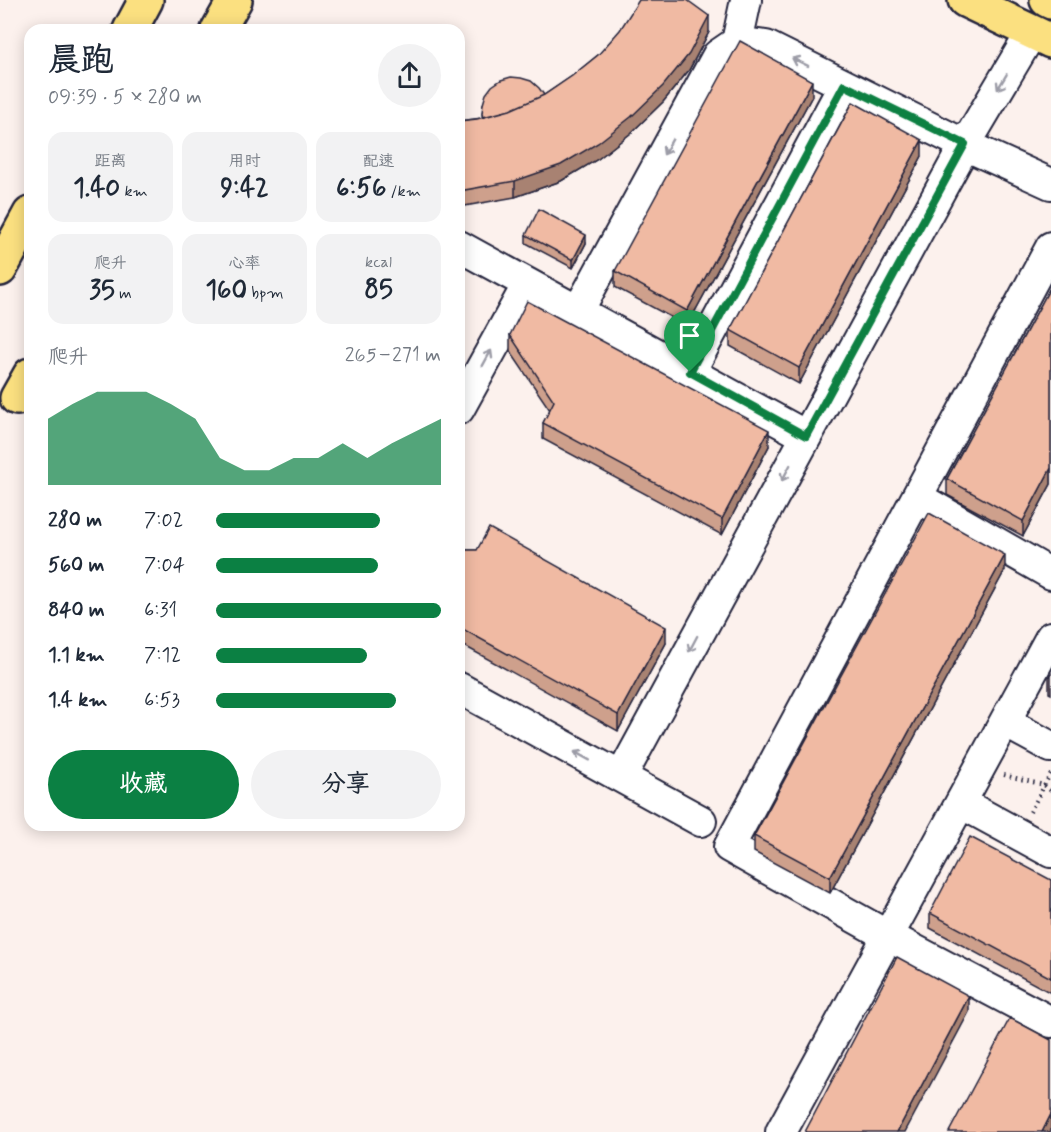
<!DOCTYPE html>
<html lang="zh">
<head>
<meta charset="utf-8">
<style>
	:root { --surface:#fff; --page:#f2f2f3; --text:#1f2937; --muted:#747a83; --accent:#0b8043 }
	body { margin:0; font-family:Mynerve,"LXGW WenKai TC",sans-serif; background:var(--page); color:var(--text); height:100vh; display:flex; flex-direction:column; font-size:22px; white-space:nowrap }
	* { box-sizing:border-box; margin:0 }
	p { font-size:20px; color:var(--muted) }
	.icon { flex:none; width:33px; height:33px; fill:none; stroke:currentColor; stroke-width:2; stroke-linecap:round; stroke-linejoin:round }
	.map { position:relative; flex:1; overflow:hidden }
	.side { position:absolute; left:24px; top:24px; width:441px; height:807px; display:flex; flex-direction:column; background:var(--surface); border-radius:18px; box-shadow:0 3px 15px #0003 }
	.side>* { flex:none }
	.pin { position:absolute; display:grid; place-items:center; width:51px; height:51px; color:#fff; margin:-62px -26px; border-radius:50% 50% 50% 0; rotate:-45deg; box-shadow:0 0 6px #0007 }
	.pin .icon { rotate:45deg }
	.round { display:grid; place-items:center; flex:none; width:63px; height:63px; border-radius:32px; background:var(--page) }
	.headline { display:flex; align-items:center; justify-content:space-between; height:102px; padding:0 24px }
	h1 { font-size:33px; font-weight:800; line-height:45px }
	.figures { display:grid; grid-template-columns:repeat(3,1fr); gap:9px; height:102px; padding:6px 24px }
	.figures div { display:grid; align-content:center; border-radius:15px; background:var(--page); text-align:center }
	.figures b { font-size:26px; font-weight:800 }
	.figures small { font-size:16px; font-weight:400 }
	.figures p { font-size:16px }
	.chart { height:168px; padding:12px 24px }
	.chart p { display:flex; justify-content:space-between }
	.chart svg { width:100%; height:108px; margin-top:6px; fill:var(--accent); opacity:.7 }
	.button { display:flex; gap:12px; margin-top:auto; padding:12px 24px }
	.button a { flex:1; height:69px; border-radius:36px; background:var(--accent); color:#fff; font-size:24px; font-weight:800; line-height:69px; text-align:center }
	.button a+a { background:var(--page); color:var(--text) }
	ul { padding:0 24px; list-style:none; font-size:20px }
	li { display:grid; grid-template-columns:96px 72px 1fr; align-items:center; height:45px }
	li i { height:15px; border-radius:8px; background:var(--accent) }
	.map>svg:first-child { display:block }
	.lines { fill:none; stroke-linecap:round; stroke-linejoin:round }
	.minor-casing { stroke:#22223b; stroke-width:34 }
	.major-casing { stroke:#22223b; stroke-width:38 }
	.path { stroke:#22223b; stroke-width:4; stroke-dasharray:1.5 4.5; stroke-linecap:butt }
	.minor { stroke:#fff; stroke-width:30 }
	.major { stroke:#fbe080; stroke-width:33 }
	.wall { fill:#cea08c; stroke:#22223b; stroke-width:1.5 }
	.shaded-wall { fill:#a88272; stroke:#22223b; stroke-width:1.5 }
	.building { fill:#f0baa3; stroke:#22223b; stroke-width:1.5 }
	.oneway { stroke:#9c9ca7 }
	.route-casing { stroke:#fff; stroke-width:12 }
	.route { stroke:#0b8043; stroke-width:8 }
</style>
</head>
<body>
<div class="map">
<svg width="1051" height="1132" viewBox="0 0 1051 1132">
	<rect width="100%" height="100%" fill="#fcf1ed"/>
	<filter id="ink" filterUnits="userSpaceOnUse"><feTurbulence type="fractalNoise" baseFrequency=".0167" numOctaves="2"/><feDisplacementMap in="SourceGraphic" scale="12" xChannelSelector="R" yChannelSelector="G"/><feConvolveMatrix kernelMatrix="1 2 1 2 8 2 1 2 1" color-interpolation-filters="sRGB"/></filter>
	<g filter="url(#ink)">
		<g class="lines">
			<g class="minor-casing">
				<path id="minor" d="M737,42L746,0
					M459,246L806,436
					M1051,247L729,847L888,936L1051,1022
					M578,311L718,55L737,42L766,46L965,145L1051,184
					M690,372L844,85
					M459,409L528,284
					M917,497L1051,574
					M459,688L621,777L965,145L1032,32
					M1005,722L1051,747
					M621,777L701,821
					M961,803L1051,852
					M781,1132L1051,637"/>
			</g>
			<g class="major-casing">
				<path id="major" d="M965,0L1051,41
					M1047,0L1051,2
					M130,30L146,0
					M218,30L235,0
					M0,269L30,214
					M17,398L30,375"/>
			</g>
			<path class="path" d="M1004,775L1044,785L1051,791
				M1030,812L1051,773"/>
			<use href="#minor" class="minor"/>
			<use href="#major" class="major"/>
		</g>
		<path class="wall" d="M709,32L689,70L663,102L631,133L598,159L561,181L515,197L459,207V121L482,118L483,104L544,95L572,76L598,55Z
			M812,96L687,326L615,287V271Z
			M922,156L799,384L730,346V330Z
			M526,235L586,243L573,268L526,243Z
			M1051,286V484L1023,536L947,495V479Z
			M510,335L769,446L722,535L543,439V423L550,410L510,351Z
			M459,550H477L666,643L618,731L459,643Z
			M1005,570L830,893L754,852V836Z
			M1051,674V694L1049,693V677Z
			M1051,880V993L930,928V913Z"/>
		<path class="shaded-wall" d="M709,16V32L689,70L663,102L631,133L598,159L561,181L515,197V181Z
			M812,81V96L687,326V311Z
			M922,140V156L799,384V368Z
			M586,235V243L573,268V260Z
			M769,430V446L722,535V519Z
			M1051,468V484L1023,536V521Z
			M1005,555V570L830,893V877Z
			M666,627V643L618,731V715Z
			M969,996V1012L905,1132H897Z
			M1051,1114V1130L1050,1132H1042Z"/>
		<path class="building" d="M639,0H687L709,16L689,54L663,86L631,117L598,143L561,165L515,181L459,191V121L477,119L510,110L544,95L572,76L598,55L620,30Z
			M740,41L812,81L687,311L615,271Z
			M511,77L521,78L531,81L539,88L544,95L510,110L483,117L482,114L483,104L486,94L492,86L501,80Z
			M853,102L922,140L799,368L730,330Z
			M539,209L586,235L573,260L526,235Z
			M1051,286V468L1023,521L947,479Z
			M527,301L769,430L722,519L543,423L554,401L510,335Z
			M929,513L1005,555L830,877L754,836Z
			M489,528L666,627L618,715L459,627V550H477Z
			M970,837L1051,880V978L930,913Z
			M897,957L969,996L897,1132H805Z
			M1010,1018L1051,1040V1114L1042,1132H949Z"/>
		<defs><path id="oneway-shaft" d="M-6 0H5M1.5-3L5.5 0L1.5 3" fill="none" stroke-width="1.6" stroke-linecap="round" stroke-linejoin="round" transform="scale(1.5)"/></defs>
		<g class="oneway">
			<use href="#oneway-shaft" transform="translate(800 62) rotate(-154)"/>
			<use href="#oneway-shaft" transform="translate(1002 82) rotate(121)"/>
			<use href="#oneway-shaft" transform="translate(668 147) rotate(119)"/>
			<use href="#oneway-shaft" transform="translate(487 358) rotate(-61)"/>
			<use href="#oneway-shaft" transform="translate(786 473) rotate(118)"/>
			<use href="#oneway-shaft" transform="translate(693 644) rotate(118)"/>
			<use href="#oneway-shaft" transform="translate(582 756) rotate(-151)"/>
		</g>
	</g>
	<g class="lines" filter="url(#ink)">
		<g class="route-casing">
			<path id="route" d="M844,85L965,144L806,436L690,372Z"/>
		</g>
		<use href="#route" class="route"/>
	</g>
</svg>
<div class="pin" style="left:690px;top:372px;background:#1e9e55"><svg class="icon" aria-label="arrive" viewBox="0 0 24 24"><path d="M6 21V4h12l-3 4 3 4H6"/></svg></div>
<section class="side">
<div class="headline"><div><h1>晨跑</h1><p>09:39 · 5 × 280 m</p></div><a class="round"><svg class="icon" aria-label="share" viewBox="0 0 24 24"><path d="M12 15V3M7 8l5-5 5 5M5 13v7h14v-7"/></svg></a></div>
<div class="figures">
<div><p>距离</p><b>1.40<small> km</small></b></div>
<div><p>用时</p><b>9:42</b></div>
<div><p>配速</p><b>6:56<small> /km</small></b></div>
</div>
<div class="figures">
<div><p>爬升</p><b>35<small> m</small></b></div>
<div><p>心率</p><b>160<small> bpm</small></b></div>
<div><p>kcal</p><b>85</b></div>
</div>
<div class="chart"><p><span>爬升</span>265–271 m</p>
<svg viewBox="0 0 160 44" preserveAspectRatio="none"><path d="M0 44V17L10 11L20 6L30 6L40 6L50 11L60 17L70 33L80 38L90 38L100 33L110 33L120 27L130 33L140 27L150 22L160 17V44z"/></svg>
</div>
<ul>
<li><b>280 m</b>7:02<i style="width:73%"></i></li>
<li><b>560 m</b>7:04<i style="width:72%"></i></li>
<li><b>840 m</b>6:31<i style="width:100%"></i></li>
<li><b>1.1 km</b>7:12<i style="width:67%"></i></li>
<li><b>1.4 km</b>6:53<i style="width:80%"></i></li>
</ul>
<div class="button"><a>收藏</a><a>分享</a></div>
</section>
</div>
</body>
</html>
